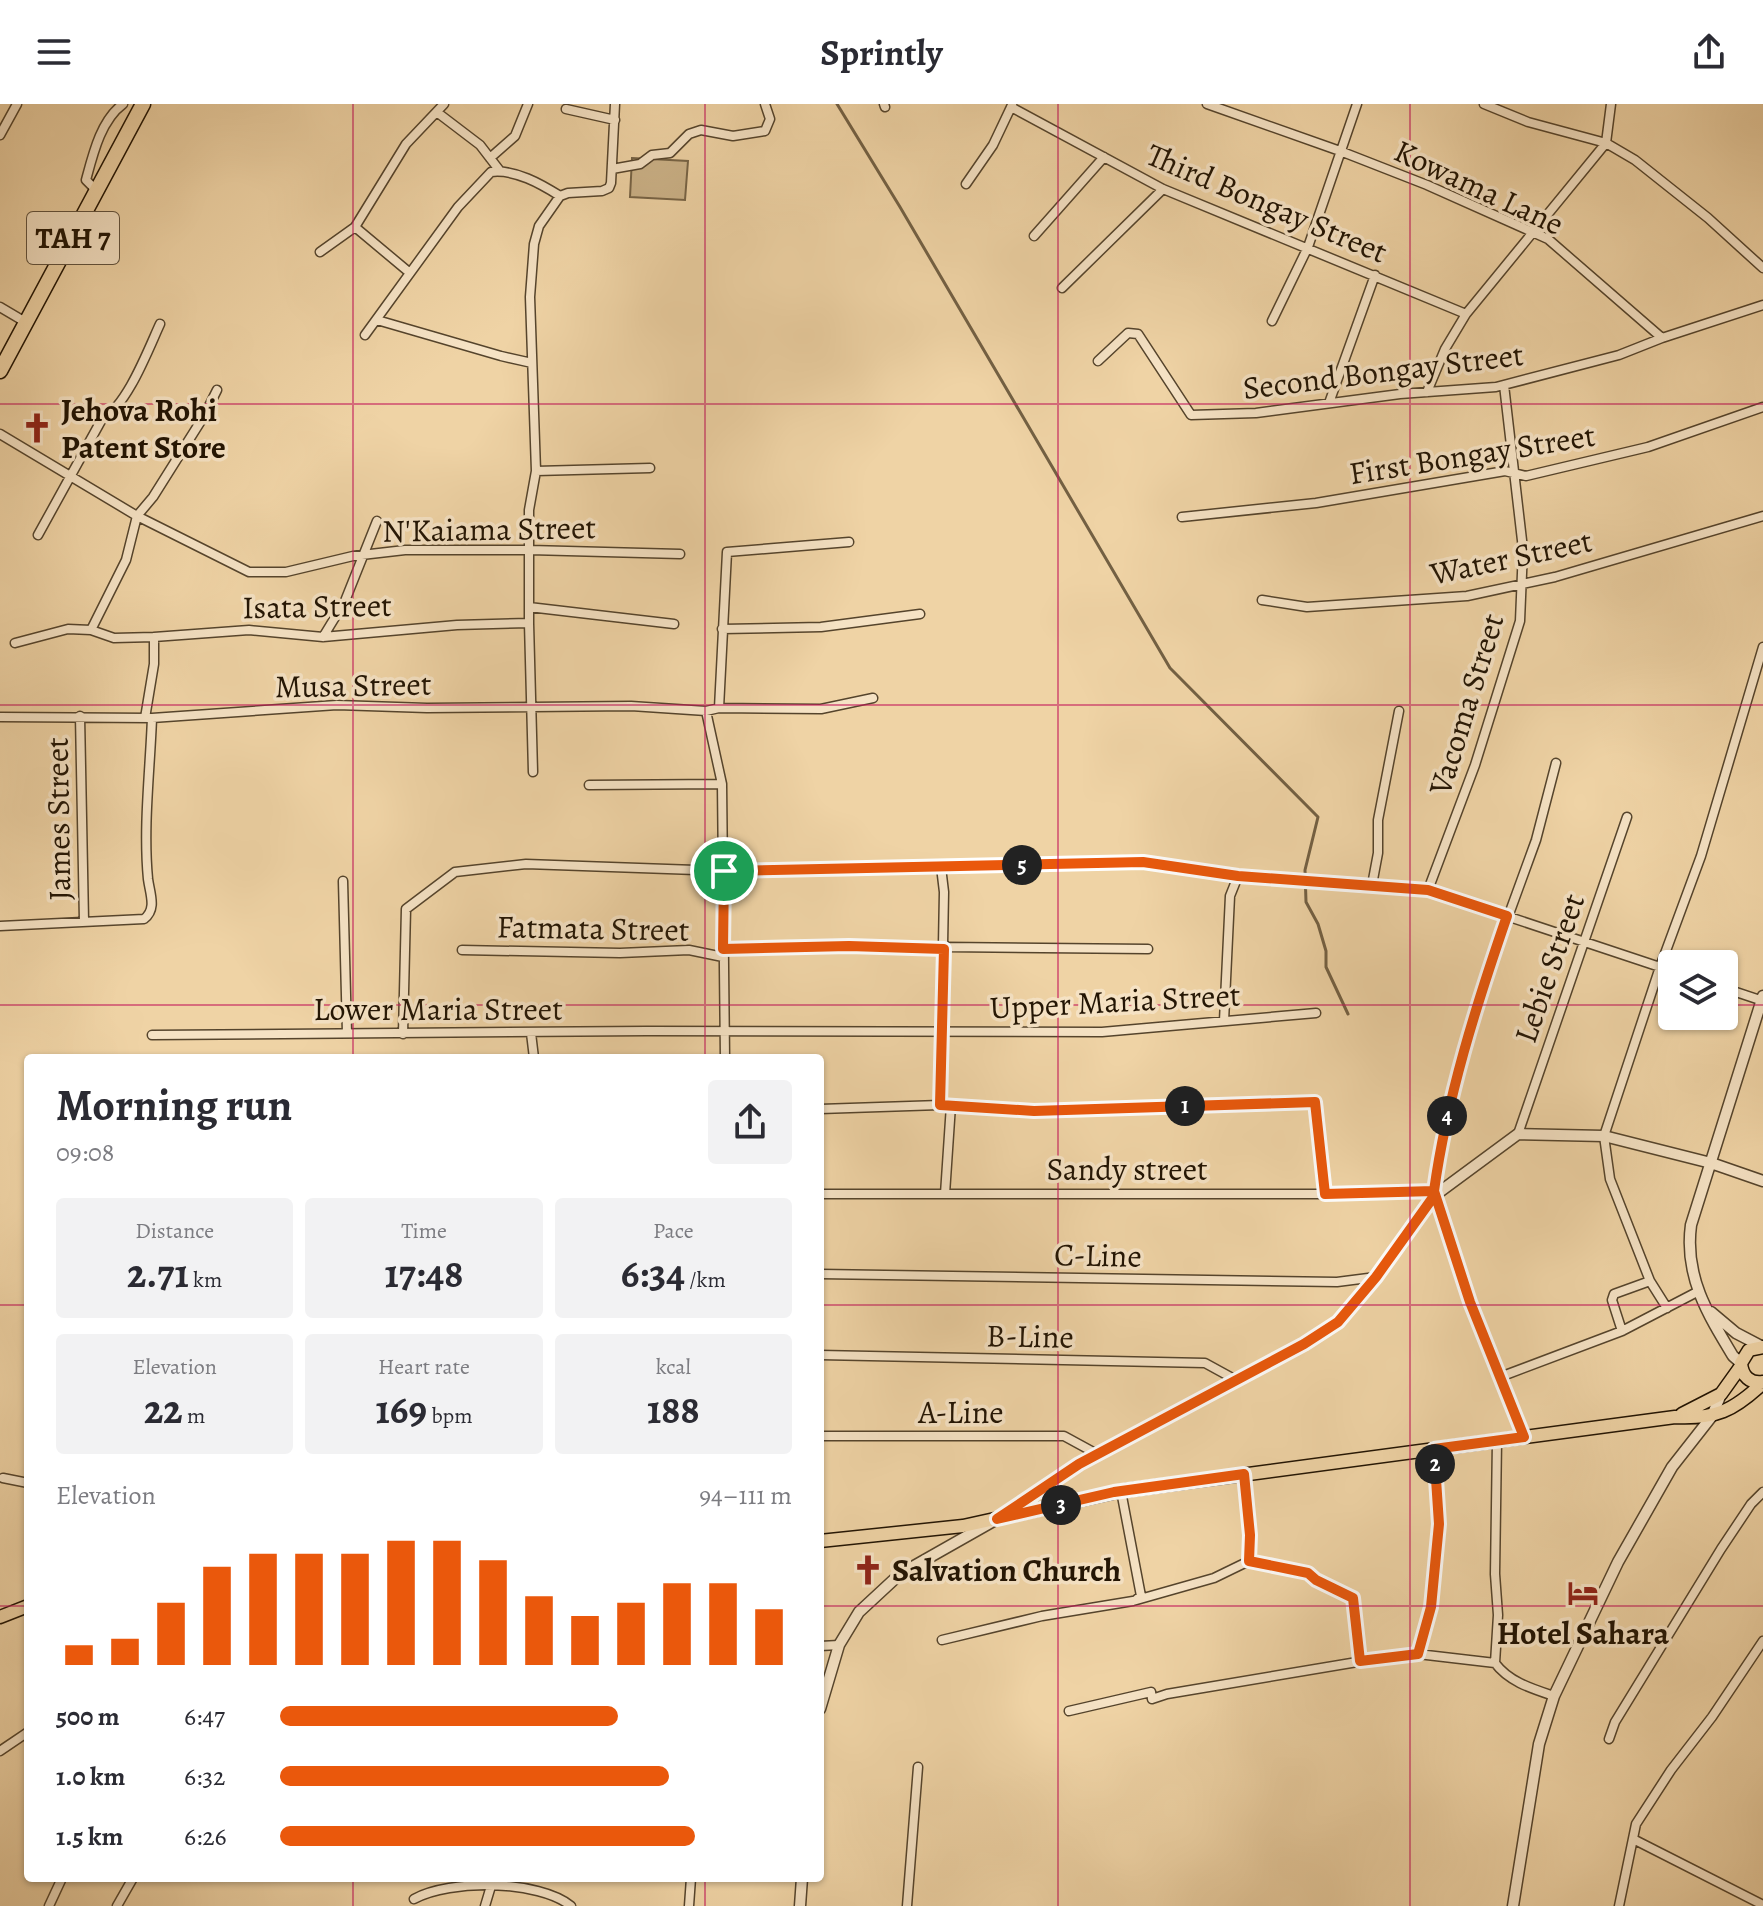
<!DOCTYPE html>
<html lang="en">
<head>
<meta charset="utf-8">
<style>
	:root { --surface:#fff; --page:#f2f2f3; --text:#2b2b33; --muted:#7c7c81; --accent:#ea580c }
	body { margin:0; font-family:Alegreya,serif; background:var(--page); color:var(--text); height:100vh; display:flex; flex-direction:column; font-size:30px; white-space:nowrap }
	* { box-sizing:border-box; margin:0 }
	p { font-size:26px; color:var(--muted) }
	.icon { flex:none; width:44px; height:44px; fill:none; stroke:currentColor; stroke-width:2; stroke-linecap:round; stroke-linejoin:round }
	.map { position:relative; flex:1; overflow:hidden }
	.side { position:absolute; left:24px; top:950px; width:800px; height:828px; display:flex; flex-direction:column; background:var(--surface); border-radius:8px; box-shadow:0 2px 6px #0004 }
	.side>* { flex:none }
	.buttons { position:absolute; left:1658px; top:846px; display:grid; gap:16px }
	.buttons a { display:grid; place-items:center; width:80px; height:80px; border-radius:8px; background:var(--surface); box-shadow:0 2px 6px #0004; font-size:40px }
	.pin { position:absolute; display:grid; place-items:center; width:68px; height:68px; color:#fff; margin:-34px; border:4px solid #fff; border-radius:50%; box-shadow:0 2px 8px #0007 }
	.km { position:absolute; width:40px; height:40px; margin:-20px; border-radius:50%; background:#222; color:#fff; font-size:22px; line-height:40px; text-align:center }
	.round { display:grid; place-items:center; flex:none; width:84px; height:84px; border-radius:8px; background:var(--page) }
	.overview { display:flex; align-items:center; justify-content:space-between; height:136px; padding:0 32px }
	h1 { font-size:44px; font-weight:600; line-height:60px }
	.figures { display:grid; grid-template-columns:repeat(3,1fr); gap:12px; height:136px; padding:8px 32px }
	.figures div { display:grid; align-content:center; border-radius:8px; background:var(--page); text-align:center }
	.figures b { font-size:40px; font-weight:600 }
	.figures small { font-size:22px; font-weight:400 }
	.figures p { font-size:22px }
	.chart { height:224px; padding:16px 32px }
	.chart p { display:flex; justify-content:space-between }
	.chart svg { width:100%; height:144px; margin-top:8px; stroke:var(--accent); stroke-width:6 }
	ul { padding:0 32px; list-style:none; font-size:26px }
	li { display:grid; grid-template-columns:128px 96px 1fr; align-items:center; height:60px }
	li i { height:20px; border-radius:10px; background:var(--accent) }
	header { display:flex; justify-content:space-between; align-items:center; height:104px; padding:0 32px; background:var(--surface); font-size:36px; font-weight:600 }
	.map>svg:first-child { display:block }
	.green { fill:#ccb389; stroke:#776446; stroke-width:2 }
	.lines { fill:none; stroke-linecap:round; stroke-linejoin:round }
	.stream { stroke:#736043; stroke-width:3 }
	.minor-casing { stroke:#55442c; stroke-width:11 }
	.tertiary-casing { stroke:#55442c; stroke-width:13 }
	.primary-casing { stroke:#221403; stroke-width:15 }
	.trunk-casing { stroke:#221403; stroke-width:17 }
	.minor { stroke:#f5e2c4; stroke-width:8 }
	.tertiary { stroke:#f5e2c4; stroke-width:10 }
	.primary { stroke:#efd3a5; stroke-width:12 }
	.trunk { stroke:#efd3a5; stroke-width:14 }
	.route-casing { stroke:#fff; stroke-width:16 }
	.route { stroke:#ea580c; stroke-width:10 }
	.grid { fill:none; stroke:#c2185b; stroke-width:2; stroke-opacity:0.55 }
	.labels { text-anchor:middle; stroke-width:7; stroke-linejoin:round; paint-order:stroke }
	.shield { fill:#f5e2c4; stroke:#61523d; stroke-width:2 }
	.shield-label { font-size:30px; font-weight:bold; fill:#221403 }
	.street-label { font-size:32px; fill:#221403; stroke:#f5e2c4 }
	.poi-label { font-size:32px; font-weight:bold; fill:#221403; stroke:#f5e2c4; text-anchor:start }
</style>
</head>
<body>
<header><svg class="icon" aria-label="menu" viewBox="0 0 24 24"><path d="M4 6h16M4 12h16M4 18h16"/></svg>Sprintly<svg class="icon" aria-label="share" viewBox="0 0 24 24"><path d="M12 15V3M7 8l5-5 5 5M5 13v7h14v-7"/></svg></header>
<div class="map">
<svg width="1763" height="1802" viewBox="0 0 1763 1802">
	<rect width="100%" height="100%" fill="#efd3a5"/>
	<filter id="stains"><feTurbulence type="fractalNoise" baseFrequency=".0025" numOctaves="4"/><feColorMatrix values="0 0 0 0 .2 0 0 0 0 .09 0 0 0 0 .02 0 0 0 .5 -.17"/></filter>
	<radialGradient id="worn" r=".72"><stop offset=".6" stop-color="#630" stop-opacity="0"/><stop offset="1" stop-color="#630" stop-opacity=".3"/></radialGradient>
	<path class="green" d="M632,54L688,57L685,96L630,93Z"/>
	<g class="lines">
		<path class="stream" d="M837,0L900,103L1170,564L1318,713L1305,766L1306,798L1318,820L1326,847V863L1348,910"/>
		<g class="minor-casing">
			<path id="minor" d="M884,0L885,3
				M1207,0L1340,47L1427,81L1548,135L1662,234
				M1484,0L1528,18L1606,39L1635,56L1708,114L1763,164
				M1011,3L1163,85L1466,210
				M566,5L615,16
				M438,9L480,41L500,67
				M0,31L17,0
				M1606,39L1611,0
				M490,54L515,32L528,0
				M612,65L640,60L652,51L670,49L689,30L701,26L733,32L765,27L770,15L765,0
				M966,80L993,41L1012,1
				M97,87L86,76C93,50 101,16 123,0
				M1034,132L1104,53
				M320,148L355,123
				M410,169L355,123L406,40L444,0
				M1062,184L1163,85
				M0,203L27,219
				M377,216L501,252L532,259
				M1272,217L1308,143L1357,0
				M365,231L458,103L491,68C515,65 541,80 560,92
				M1098,257L1128,229L1138,230L1191,311L1256,309L1400,290L1496,283L1619,251L1662,234L1763,201
				M1427,288L1445,245L1466,210L1606,39
				M1329,299L1375,171
				M0,330L137,412L249,468H286L353,452L405,446H530L680,450
				M536,367L650,364
				M1182,413L1316,399L1505,367L1526,372L1648,343L1763,303
				M38,431L102,315C127,302 148,246 160,220
				M1262,496L1307,503L1467,492L1555,473L1763,412
				M529,503L674,520
				M722,525L821,523L920,510
				M91,526L126,456L137,412L153,393L204,312L217,286
				M323,533L345,497L377,417
				M15,539L68,525L91,526L114,534L154,533
				M719,604L727,448L849,438
				M706,607L722,680L725,954
				M80,612L84,817
				M0,613L152,614L337,601L427,604L631,602L706,607L719,604L821,605L873,594
				M145,614L154,560V533L249,526L323,533L457,521L529,519
				M533,668L529,519V406L536,367L530,193L534,140L539,122L560,92L568,89L602,87L609,84L611,79L615,0
				M589,681L722,680
				M343,777L347,929
				M1372,781L1378,749V716L1399,607
				M1428,786L1475,661L1520,517L1523,445L1504,281
				M0,822L144,815C157,805 150,790 148,775C143,723 150,667 152,614
				M723,845L849,842L1148,845
				M462,846L620,849L689,846L723,853
				M1724,884L1763,897
				M1224,917L1230,792L1238,772
				M531,929L534,954
				M403,930L406,805L455,768L526,760L724,767L1143,758L1238,772L1428,786L1672,867
				M152,931L647,927L1102,928L1316,909
				M940,1001L944,788L941,763
				M820,1005L940,1001L1034,1007L1315,998L1325,1090
				M1518,1030L1627,713
				M820,1090H1325L1434,1087
				M945,1090L951,1001
				M820,1170L1337,1178L1376,1173
				M1650,1177L1610,1075L1604,1032L1660,863L1701,752L1763,543
				M1622,1227L1612,1196L1614,1190L1650,1177L1667,1204
				M820,1251L1205,1259L1236,1276
				M1500,1273L1622,1227L1697,1188
				M820,1332H1064L1097,1350
				M1524,1333L1470,1198L1434,1087L1442,1030L1481,887L1536,736L1556,659
				M3,1374L28,1379
				M1121,1387L1141,1492L1137,1495
				M1249,1457L1308,1469L1316,1476L1353,1494L1360,1557
				M942,1536L1042,1512L1133,1497L1214,1474L1249,1457L1250,1431L1244,1370
				M820,1542L839,1541
				M1418,1550L1431,1503L1439,1420L1434,1345
				M1495,1559L1498,1511L1495,1470L1497,1337
				M1069,1607L1151,1588L1152,1595L1167,1590L1387,1553L1418,1550L1495,1559C1509,1578 1533,1585 1554,1592
				M1609,1635L1615,1618L1721,1445L1751,1400L1763,1388
				M0,1647L28,1628
				M1633,1735L1763,1801
				M414,1795C450,1775 539,1776 571,1802
				M49,1802L62,1774
				M117,1802L133,1774
				M485,1802L491,1782
				M689,1802L691,1774
				M907,1802L918,1663
				M1619,1802L1636,1720L1671,1666L1712,1613L1763,1537"/>
		</g>
		<g class="tertiary-casing">
			<path id="tertiary" d="M1711,1208L1736,1229L1761,1242
				M1741,1259L1733,1252C1708,1211 1684,1172 1691,1121L1763,892
				M820,1605L839,1541L859,1508L900,1470L997,1415L1079,1360L1304,1240L1336,1220L1376,1173L1434,1092L1518,1030L1604,1032L1711,1059L1763,1077
				M800,1802L802,1774
				M1513,1802L1539,1640L1554,1592L1618,1458L1672,1363L1712,1312L1721,1290"/>
		</g>
		<g class="primary-casing">
			<path id="primary" d="M1763,1243L1749,1246L1741,1259C1742,1272 1750,1280 1763,1278
				M1682,1310L1721,1290L1741,1262
				M820,1437L963,1422L1121,1387L1675,1313C1716,1315 1733,1307 1763,1279
				M0,1513L28,1502"/>
		</g>
		<g class="trunk-casing">
			<path id="trunk" d="M0,267L143,0"/>
		</g>
		<use href="#minor" class="minor"/>
		<use href="#tertiary" class="tertiary"/>
		<use href="#primary" class="primary"/>
		<use href="#trunk" class="trunk"/>
	</g>
	<g class="lines">
		<g class="route-casing">
			<path id="route" d="M724,767L723,845L849,842L944,845L940,1001L1034,1007L1315,998L1325,1090L1434,1087L1470,1198L1524,1333L1434,1345L1439,1420L1431,1503L1418,1550L1360,1557L1353,1494L1316,1476L1308,1469L1249,1457L1250,1431L1244,1370L1114,1388L997,1415L1079,1360L1304,1240L1338,1218L1376,1173L1434,1092V1087C1447,993 1476,902 1507,812L1428,786L1238,772L1143,758L724,767"/>
		</g>
		<use href="#route" class="route"/>
	</g>
	<path class="grid" d="M353,0V954M705,0V954M1058,0V1802M1410,0V1802M0,300H1763M0,601H1763M0,901H1672M1724,901H1763M0,1201H28M820,1201H1763M0,1502H28M820,1502H1763M353,1774V1802M705,1774V1802"/>
	<defs>
		<g id="church-bare" transform="scale(2.4)"><path d="M-1.2-6h2.4v3.5h3.3v2.4h-3.3V6h-2.4V-.1h-3.3v-2.4h3.3Z" fill="#8f2418" stroke="#f5e2c4" stroke-width="2.5" paint-order="stroke"/></g>
		<g id="hotel-bare" transform="scale(2.4)"><path d="M-6-4.5h1.5V1H6V5H4.5V3h-9V5H-6ZM-4 0a1.8 1.8 0 1 1 3.6 0ZM.5 0V-2.5h3Q6-2.5 6 0Z" fill="#8f2418" stroke="#f5e2c4" stroke-width="2.5" paint-order="stroke"/></g>
	</defs>
	<g fill-rule="evenodd">
		<use href="#church-bare" x="37" y="324"/>
		<use href="#church-bare" x="868" y="1466"/>
		<use href="#hotel-bare" x="1583" y="1489"/>
	</g>
	<g class="labels">
		<rect class="shield" x="27" y="108" width="92" height="52" rx="6"/>
		<g class="shield-label">
			<text x="73" y="144">TAH 7</text>
		</g>
		<g class="street-label">
			<text transform="translate(1479 83) rotate(25)" y="11">Kowama Lane</text>
			<text transform="translate(1267 99) rotate(23)" y="11">Third Bongay Street</text>
			<text transform="translate(1383 267) rotate(-7)" y="11">Second Bongay Street</text>
			<text transform="translate(1472 350) rotate(-9)" y="11">First Bongay Street</text>
			<text transform="translate(489 425) rotate(-1)" y="11">N'Kaiama Street</text>
			<text transform="translate(1511 453) rotate(-12)" y="11">Water Street</text>
			<text transform="translate(317 502) rotate(-1)" y="11">Isata Street</text>
			<text transform="translate(353 581) rotate(-1)" y="11">Musa Street</text>
			<text transform="translate(1466 600) rotate(-73)" y="11">Vacoma Street</text>
			<text transform="translate(58 715) rotate(-91)" y="11">James Street</text>
			<text transform="translate(593 824) rotate(1)" y="11">Fatmata Street</text>
			<text transform="translate(1549 864) rotate(-71)" y="11">Lebie Street</text>
			<text transform="translate(1115 897) rotate(-3)" y="11">Upper Maria Street</text>
			<text x="438" y="916">Lower Maria Street</text>
			<text x="1127" y="1076">Sandy street</text>
			<text transform="translate(1098 1151) rotate(1)" y="11">C-Line</text>
			<text transform="translate(1030 1232) rotate(1)" y="11">B-Line</text>
			<text x="961" y="1319">A-Line</text>
		</g>
		<g class="poi-label">
			<text x="61" y="317">Jehova Rohi<tspan x="61" dy="37">Patent Store</tspan></text>
			<text x="892" y="1477">Salvation Church</text>
			<text x="1583" y="1540" text-anchor="middle">Hotel Sahara</text>
		</g>
	</g>
	<rect width="100%" height="100%" filter="url(#stains)"/>
	<rect width="100%" height="100%" fill="url(#worn)"/>
</svg>
<div class="buttons">
<a><svg class="icon" aria-label="layers" viewBox="0 0 24 24"><path d="M12 4l9 5-9 5-9-5zM3 14l9 5 9-5"/></svg></a>
</div>
<div class="pin" style="left:724px;top:767px;background:#1e9e55"><svg class="icon" aria-label="arrive" viewBox="0 0 24 24"><path d="M6 21V4h12l-3 4 3 4H6"/></svg></div>
<b class="km" style="left:1185px;top:1002px">1</b>
<b class="km" style="left:1435px;top:1360px">2</b>
<b class="km" style="left:1061px;top:1401px">3</b>
<b class="km" style="left:1447px;top:1012px">4</b>
<b class="km" style="left:1022px;top:761px">5</b>
<section class="side">
<div class="overview"><div><h1>Morning run</h1><p>09:08</p></div><a class="round"><svg class="icon" aria-label="share" viewBox="0 0 24 24"><path d="M12 15V3M7 8l5-5 5 5M5 13v7h14v-7"/></svg></a></div>
<div class="figures">
<div><p>Distance</p><b>2.71<small> km</small></b></div>
<div><p>Time</p><b>17:48</b></div>
<div><p>Pace</p><b>6:34<small> /km</small></b></div>
</div>
<div class="figures">
<div><p>Elevation</p><b>22<small> m</small></b></div>
<div><p>Heart rate</p><b>169<small> bpm</small></b></div>
<div><p>kcal</p><b>188</b></div>
</div>
<div class="chart"><p><span>Elevation</span>94–111 m</p>
<svg viewBox="0 0 160 44" preserveAspectRatio="none"><path d="M5 44V38M15 44V36M25 44V25M35 44V14M45 44V10M55 44V10M65 44V10M75 44V6M85 44V6M95 44V12M105 44V23M115 44V29M125 44V25M135 44V19M145 44V19M155 44V27"/></svg>
</div>
<ul>
<li><b>500 m</b>6:47<i style="width:66%"></i></li>
<li><b>1.0 km</b>6:32<i style="width:76%"></i></li>
<li><b>1.5 km</b>6:26<i style="width:81%"></i></li>
</ul>
</section>
</div>
</body>
</html>
